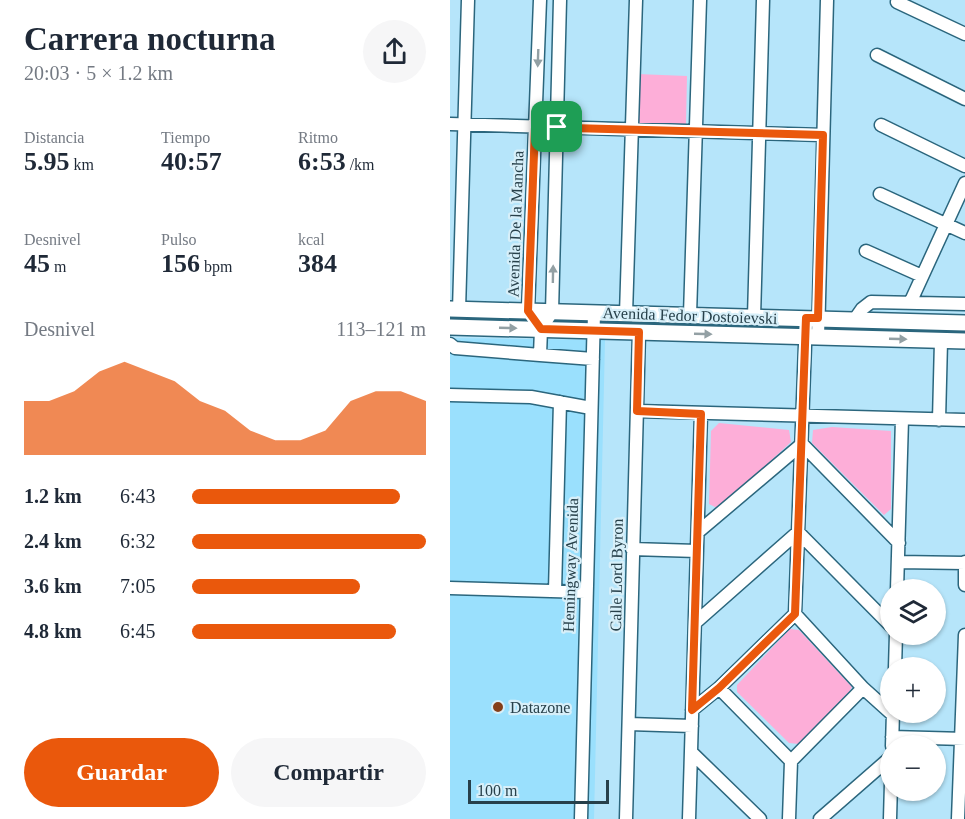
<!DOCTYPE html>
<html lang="es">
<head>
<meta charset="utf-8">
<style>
	:root { --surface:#fff; --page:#f6f6f7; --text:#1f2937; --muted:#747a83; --accent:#ea580c }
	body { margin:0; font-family:Georgia,serif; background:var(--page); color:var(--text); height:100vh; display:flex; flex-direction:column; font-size:22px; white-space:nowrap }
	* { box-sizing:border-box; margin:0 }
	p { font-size:20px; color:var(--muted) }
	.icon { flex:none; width:33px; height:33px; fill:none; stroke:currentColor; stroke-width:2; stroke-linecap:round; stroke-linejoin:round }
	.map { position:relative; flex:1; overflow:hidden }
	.details { display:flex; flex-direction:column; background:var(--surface); width:450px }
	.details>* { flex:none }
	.buttons { position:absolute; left:430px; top:579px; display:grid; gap:12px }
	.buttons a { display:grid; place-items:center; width:66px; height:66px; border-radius:50%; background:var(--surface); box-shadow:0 2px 4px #0004; font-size:30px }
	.scale { position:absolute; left:18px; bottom:15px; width:141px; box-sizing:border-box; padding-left:6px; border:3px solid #27404a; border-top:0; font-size:16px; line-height:21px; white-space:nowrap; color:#27404a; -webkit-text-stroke:4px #d7eff9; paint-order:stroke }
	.pin { position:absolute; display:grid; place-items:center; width:51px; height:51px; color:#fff; margin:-26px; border-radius:12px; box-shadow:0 3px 9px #0006 }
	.round { display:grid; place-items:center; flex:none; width:63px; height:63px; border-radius:32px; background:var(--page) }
	.headline { display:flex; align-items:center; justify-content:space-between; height:102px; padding:0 24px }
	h1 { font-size:33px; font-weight:700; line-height:45px }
	.stats { display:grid; grid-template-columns:repeat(3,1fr); gap:9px; height:102px; padding:6px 24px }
	.stats div { display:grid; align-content:center }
	.stats b { font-size:26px; font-weight:700 }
	.stats small { font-size:16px; font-weight:400 }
	.stats p { font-size:16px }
	.chart { height:168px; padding:12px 24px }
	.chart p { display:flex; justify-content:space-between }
	.chart svg { width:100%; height:108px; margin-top:6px; fill:var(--accent); opacity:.7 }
	.primary-button { display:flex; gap:12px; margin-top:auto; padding:12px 24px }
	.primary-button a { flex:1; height:69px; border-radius:36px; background:var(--accent); color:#fff; font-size:24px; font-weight:700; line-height:69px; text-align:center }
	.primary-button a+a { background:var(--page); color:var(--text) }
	ul { padding:0 24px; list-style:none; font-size:20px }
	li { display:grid; grid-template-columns:96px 72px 1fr; align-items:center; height:45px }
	li i { height:15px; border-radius:8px; background:var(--accent) }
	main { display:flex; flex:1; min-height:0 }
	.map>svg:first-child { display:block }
	.built { fill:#9ae0fd }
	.green { fill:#fdaed8 }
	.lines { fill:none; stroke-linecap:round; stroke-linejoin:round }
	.minor-casing { stroke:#2b667d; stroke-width:15 }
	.major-casing { stroke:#2b667d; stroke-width:18 }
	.minor { stroke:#fff; stroke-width:12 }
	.major { stroke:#fff; stroke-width:15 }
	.oneway { fill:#93a0a4 }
	.route-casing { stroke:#fff; stroke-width:12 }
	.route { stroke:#ea580c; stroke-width:8 }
	.poi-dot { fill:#853f19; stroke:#d7eff9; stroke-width:2 }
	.labels { text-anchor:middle; stroke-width:4.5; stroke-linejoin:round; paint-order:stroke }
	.street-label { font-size:16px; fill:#27404a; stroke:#d7eff9 }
	.poi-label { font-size:16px; fill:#27404a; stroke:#d7eff9; text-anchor:start }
</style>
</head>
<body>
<main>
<section class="details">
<div class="headline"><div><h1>Carrera nocturna</h1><p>20:03 · 5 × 1.2 km</p></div><a class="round"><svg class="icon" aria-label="share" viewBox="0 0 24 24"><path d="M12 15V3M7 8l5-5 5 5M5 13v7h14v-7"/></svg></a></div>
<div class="stats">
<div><p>Distancia</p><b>5.95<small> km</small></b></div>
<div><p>Tiempo</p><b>40:57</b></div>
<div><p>Ritmo</p><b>6:53<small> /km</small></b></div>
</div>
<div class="stats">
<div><p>Desnivel</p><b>45<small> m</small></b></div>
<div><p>Pulso</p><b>156<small> bpm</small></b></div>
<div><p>kcal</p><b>384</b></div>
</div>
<div class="chart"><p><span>Desnivel</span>113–121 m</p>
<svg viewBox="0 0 160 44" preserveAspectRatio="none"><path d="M0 44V22L10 22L20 18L30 10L40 6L50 10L60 14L70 22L80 26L90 34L100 38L110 38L120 34L130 22L140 18L150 18L160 22V44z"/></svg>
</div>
<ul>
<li><b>1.2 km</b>6:43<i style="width:89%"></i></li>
<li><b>2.4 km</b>6:32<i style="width:100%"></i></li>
<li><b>3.6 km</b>7:05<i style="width:72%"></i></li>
<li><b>4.8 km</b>6:45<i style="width:87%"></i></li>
</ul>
<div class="primary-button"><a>Guardar</a><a>Compartir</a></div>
</section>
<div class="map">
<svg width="515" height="819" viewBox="0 0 515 819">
	<rect width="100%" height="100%" fill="#b6e5fa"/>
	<path class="built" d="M0,338L155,340L144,819H0Z"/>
	<path class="green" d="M187,74L237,76L236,124L232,127L189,125L185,123Z
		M269,423L339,430L341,442L269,509L259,504L261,431Z
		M382,427L441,431V509L434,515L362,443L363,430Z
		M340,629L349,630L402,687L399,692L349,744L339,743L287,692V685Z"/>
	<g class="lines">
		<g class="minor-casing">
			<path id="minor" d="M90,0L78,311L91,329
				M447,2L515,34
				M427,55L515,99
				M0,124L373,135
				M431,125L515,166
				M430,194L515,233
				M416,251L472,276
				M460,303L515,183
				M9,310L18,0
				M176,314L186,0
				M240,315L250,0
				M304,317L313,0
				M405,319L412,309L421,302L515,304
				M91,329L102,312L110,0
				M368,337L377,0
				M0,344L5,348L90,355L91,329
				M90,355L143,359
				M0,395L81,397L141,408
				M187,411L515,420
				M489,420L491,341
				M248,532L352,444L449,543
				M182,549L247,551
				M448,562L515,563
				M515,562V585
				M0,588L135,592
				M447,590L452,419
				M105,591L110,402
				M345,614L413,688L443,715
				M245,623L348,532L441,626
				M445,668L446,634
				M269,688L341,761
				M242,710L269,688L345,614L356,318
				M179,724L242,726
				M442,737L515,739
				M442,746L443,712
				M241,752L310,819
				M131,819L144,313
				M176,819L189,332
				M239,819L251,413
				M339,819L341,761L413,688
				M370,819L441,757
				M440,819L441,783
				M508,819L515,635"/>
		</g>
		<g class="major-casing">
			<path id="major" d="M0,309L515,323
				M0,327L515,341"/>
		</g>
		<use href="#minor" class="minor"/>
		<use href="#major" class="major"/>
	</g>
	<defs><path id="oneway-solid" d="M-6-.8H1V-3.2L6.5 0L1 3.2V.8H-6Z" transform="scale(1.5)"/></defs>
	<g class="oneway">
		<use href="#oneway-solid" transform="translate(88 58) rotate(92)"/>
		<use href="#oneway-solid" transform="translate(103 274) rotate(-89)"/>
		<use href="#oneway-solid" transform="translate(58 328) rotate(2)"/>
		<use href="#oneway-solid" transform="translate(253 334) rotate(2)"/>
		<use href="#oneway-solid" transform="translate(448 339) rotate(2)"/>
	</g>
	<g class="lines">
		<g class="route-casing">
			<path id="route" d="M85,127L373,135L368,318H356L345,614L269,688L242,710L251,414L187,411L189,332L91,329L78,311Z"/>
		</g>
		<use href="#route" class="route"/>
	</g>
	<circle class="poi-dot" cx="48" cy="707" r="6"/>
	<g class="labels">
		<g class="street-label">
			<text transform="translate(65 224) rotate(-88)" y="6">Avenida De la Mancha</text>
			<text transform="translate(240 315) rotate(2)" y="6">Avenida Fedor Dostoievski</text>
			<text transform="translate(120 565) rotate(-88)" y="6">Hemingway Avenida</text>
			<text transform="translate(166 575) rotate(-89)" y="6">Calle Lord Byron</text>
		</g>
		<g class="poi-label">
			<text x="60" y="713">Datazone</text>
		</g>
	</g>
</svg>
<div class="buttons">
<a><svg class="icon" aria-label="layers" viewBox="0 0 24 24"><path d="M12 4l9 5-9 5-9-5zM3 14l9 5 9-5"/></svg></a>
<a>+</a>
<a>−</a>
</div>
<div class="scale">100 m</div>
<div class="pin" style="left:107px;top:127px;background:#1e9e55"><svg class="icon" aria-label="arrive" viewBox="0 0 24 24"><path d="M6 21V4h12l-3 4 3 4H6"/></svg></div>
</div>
</main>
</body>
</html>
